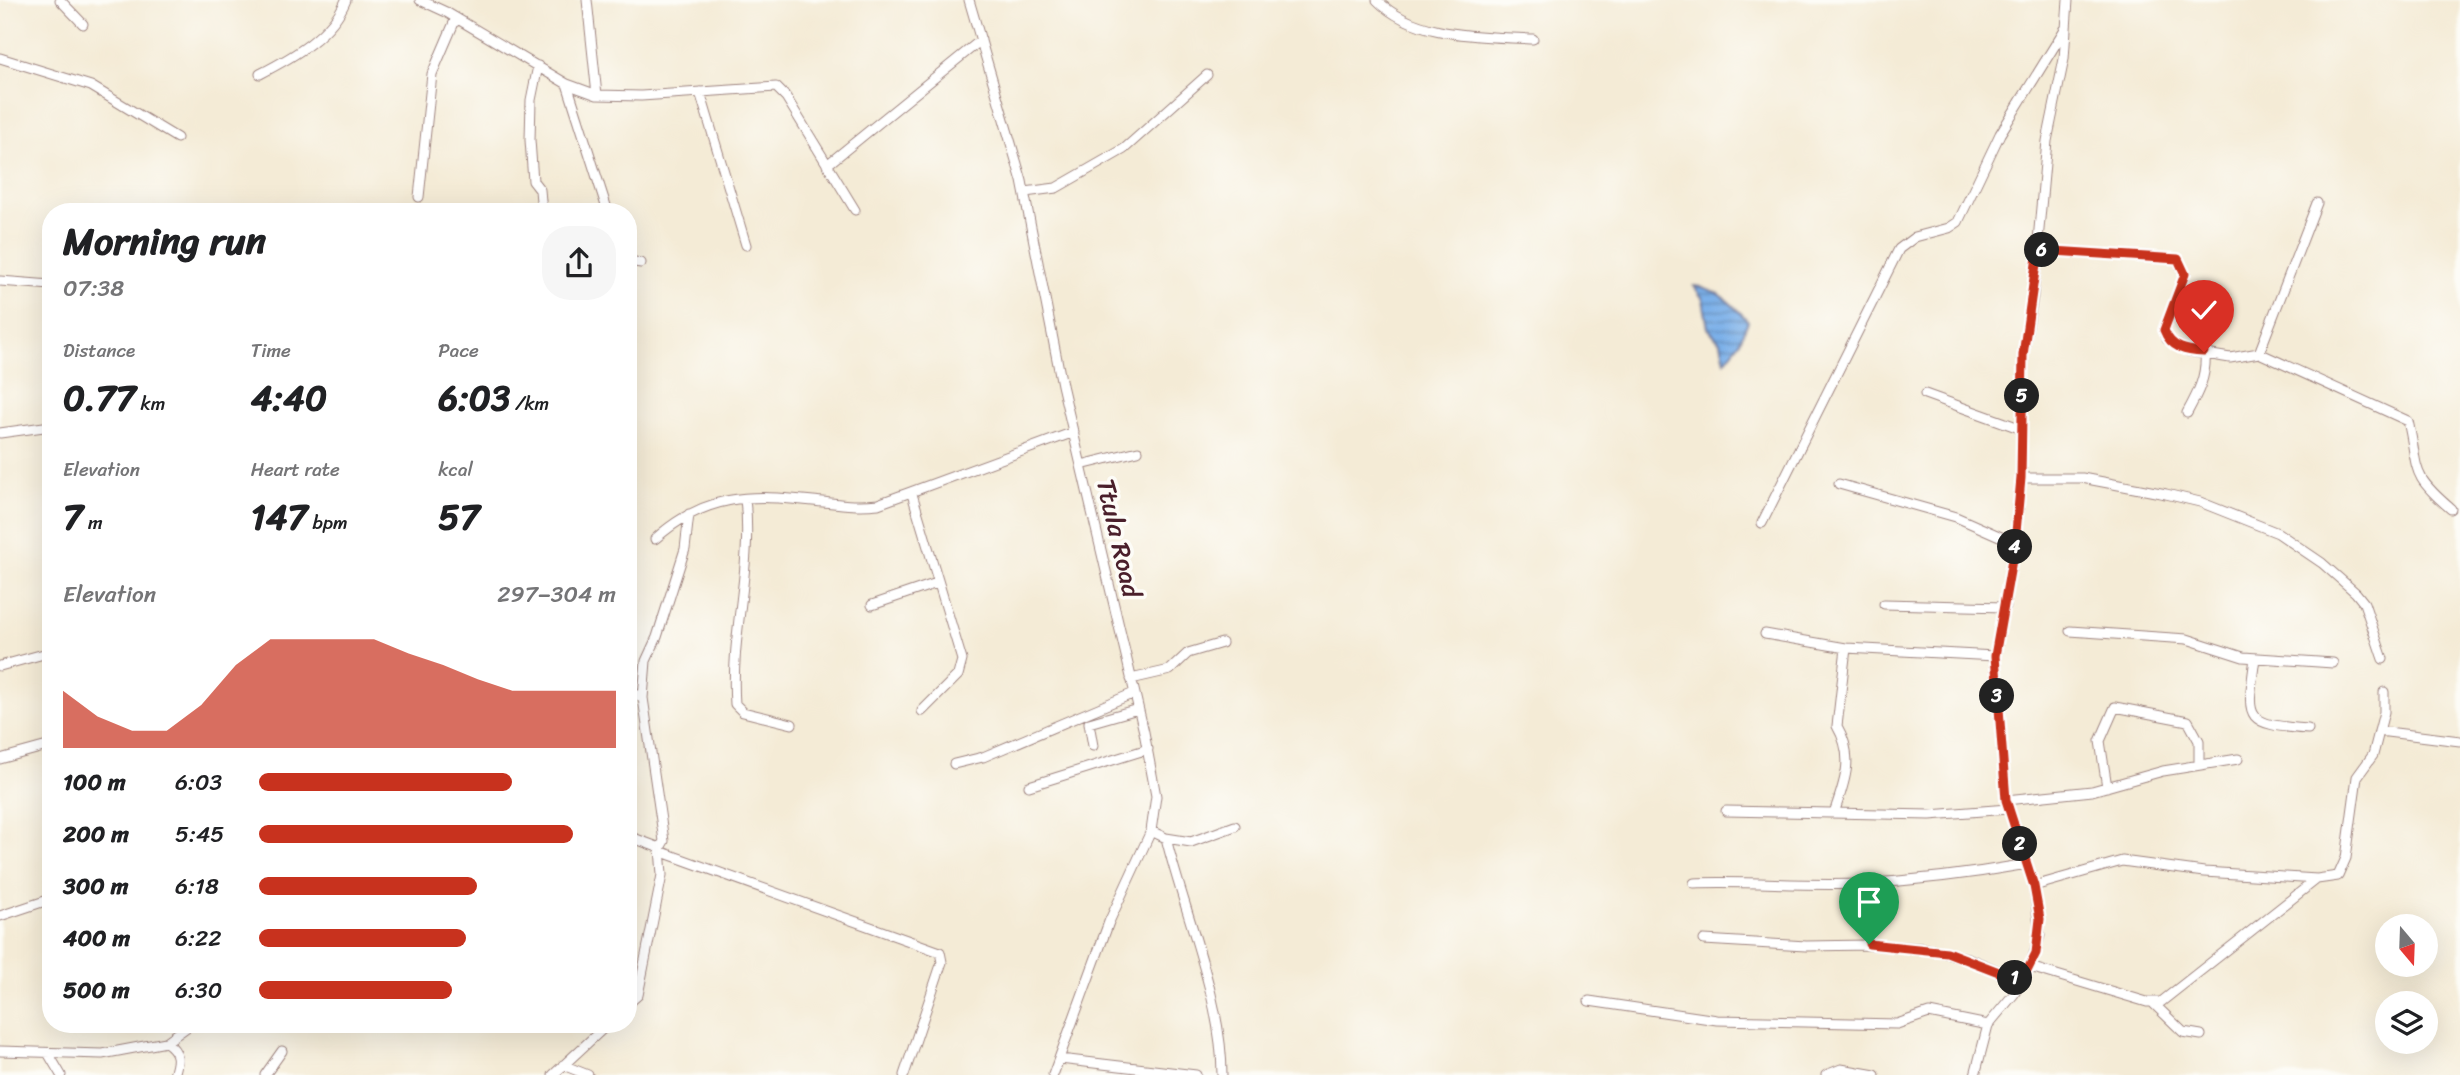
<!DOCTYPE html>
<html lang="en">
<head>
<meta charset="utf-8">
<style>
	:root { --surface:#fff; --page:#f6f6f6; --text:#202124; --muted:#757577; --accent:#c8321e }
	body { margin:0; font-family:Sriracha,sans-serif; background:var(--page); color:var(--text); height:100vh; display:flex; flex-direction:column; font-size:26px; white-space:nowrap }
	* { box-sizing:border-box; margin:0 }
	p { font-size:23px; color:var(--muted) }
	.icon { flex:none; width:38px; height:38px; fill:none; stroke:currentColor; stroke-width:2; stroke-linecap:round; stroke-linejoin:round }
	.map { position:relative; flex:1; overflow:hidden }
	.sheet { position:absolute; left:42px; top:203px; width:595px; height:830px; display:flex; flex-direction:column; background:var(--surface); border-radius:28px; box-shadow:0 7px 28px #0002 }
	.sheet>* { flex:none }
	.needle { width:46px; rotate:161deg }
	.buttons { position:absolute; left:2375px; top:914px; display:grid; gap:14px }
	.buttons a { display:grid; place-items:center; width:63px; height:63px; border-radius:50%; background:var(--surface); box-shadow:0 7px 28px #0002; font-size:35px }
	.pin { position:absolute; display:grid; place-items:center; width:60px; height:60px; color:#fff; margin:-72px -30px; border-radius:50% 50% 50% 0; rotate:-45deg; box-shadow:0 0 7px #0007 }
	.pin .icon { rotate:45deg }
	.km { position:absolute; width:35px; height:35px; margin:-18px; border-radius:50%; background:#222; color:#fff; font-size:19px; line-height:35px; text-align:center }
	.round { display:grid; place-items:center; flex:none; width:74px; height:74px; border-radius:28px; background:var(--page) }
	.headline { display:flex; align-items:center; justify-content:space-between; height:119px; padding:0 21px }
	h1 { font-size:38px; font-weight:800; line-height:52px }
	.figures { display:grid; grid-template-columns:repeat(3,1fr); gap:10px; height:119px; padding:7px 21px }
	.figures div { display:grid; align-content:center }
	.figures b { font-size:35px; font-weight:800 }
	.figures small { font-size:19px; font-weight:400 }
	.figures p { font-size:19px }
	.chart { height:196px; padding:14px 21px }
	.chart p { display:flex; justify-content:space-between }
	.chart svg { width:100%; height:126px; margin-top:7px; fill:var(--accent); opacity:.7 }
	ul { padding:0 21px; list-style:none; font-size:23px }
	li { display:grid; grid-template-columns:112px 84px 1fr; align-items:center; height:52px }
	li i { height:18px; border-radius:9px; background:var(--accent) }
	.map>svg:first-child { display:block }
	.water { fill:url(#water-rules); stroke:#62688a; stroke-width:2 }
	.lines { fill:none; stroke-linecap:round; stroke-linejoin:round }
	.minor-casing { stroke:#9f8580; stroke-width:11 }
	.minor { stroke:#fff; stroke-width:9 }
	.route-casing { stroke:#fff; stroke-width:14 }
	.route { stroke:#c8321e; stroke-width:9 }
	.labels { text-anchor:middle; stroke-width:7; stroke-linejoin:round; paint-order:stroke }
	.street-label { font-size:26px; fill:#4a1f2b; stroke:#fdfcf7 }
</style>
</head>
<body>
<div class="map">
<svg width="2460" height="1075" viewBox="0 0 2460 1075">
	<defs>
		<pattern id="water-rules" width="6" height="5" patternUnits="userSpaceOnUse" patternTransform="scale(1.75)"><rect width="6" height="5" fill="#7bb0e9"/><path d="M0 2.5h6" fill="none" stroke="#678fbd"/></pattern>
	</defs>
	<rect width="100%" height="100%" fill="#fdfcf7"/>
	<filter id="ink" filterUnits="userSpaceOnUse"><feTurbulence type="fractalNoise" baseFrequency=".0143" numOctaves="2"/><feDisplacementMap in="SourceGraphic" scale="14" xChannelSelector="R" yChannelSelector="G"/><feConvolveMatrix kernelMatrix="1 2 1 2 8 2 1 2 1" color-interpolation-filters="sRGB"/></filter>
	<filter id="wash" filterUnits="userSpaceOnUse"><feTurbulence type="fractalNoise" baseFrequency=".00686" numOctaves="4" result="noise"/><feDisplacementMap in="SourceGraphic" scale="28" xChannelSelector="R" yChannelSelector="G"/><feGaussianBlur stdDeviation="1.57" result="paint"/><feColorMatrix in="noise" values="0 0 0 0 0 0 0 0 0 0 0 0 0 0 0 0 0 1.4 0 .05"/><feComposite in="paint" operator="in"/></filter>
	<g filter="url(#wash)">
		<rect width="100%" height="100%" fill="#f4ebd6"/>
		<path class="water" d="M1694,286C1717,287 1733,305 1748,321L1739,343L1725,361L1721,343L1708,328L1703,299Z"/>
	</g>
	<g filter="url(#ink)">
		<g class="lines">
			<g class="minor-casing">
				<path id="minor" d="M60,0L83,24
					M420,0L446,12L567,84L597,95L641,96L776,87L786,97L855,210
					M587,0L597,95
					M969,0L1022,181L1062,385L1144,732L1156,796L1151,831L1109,922L1053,1075
					M1377,0C1415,39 1483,36 1533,39
					M0,58L91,86L177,138
					M538,66L531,100L530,140L533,181L540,190L542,212
					M260,74C293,57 332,35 346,0
					M567,84L608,212
					M700,92L746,245
					M827,165L981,40
					M1025,192L1056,188L1124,149L1207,75
					M419,197L432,74L456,18
					M2038,250L2177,259L2185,274L2164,330L2167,339L2188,351L2230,358L2259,353L2408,421C2420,472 2408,472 2451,509
					M628,261L641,263
					M0,281L51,285
					M2259,353L2317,203
					M1925,394L2022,429
					M2187,413C2198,393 2207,376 2205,352
					M0,433L51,426
					M1081,465L1138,451
					M2021,478H2082L2166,494L2200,502L2278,533L2322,563L2356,593L2364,603L2383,659
					M1839,484L1956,517L2015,543
					M912,494L962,660L958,675L922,711
					M745,499C753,568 730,635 735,704L743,712L792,724
					M1762,523L1899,249L1915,237L1949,228L1958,222L2000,134L2065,29
					M655,539C705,494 749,494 813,501C835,503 855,507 878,504L1074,432
					M1884,604L2005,607
					M872,605L937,583
					M2070,631L2187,639L2243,657L2333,663
					M1765,634L1846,648
					M2255,658C2247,719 2242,724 2308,729
					M0,666L51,652
					M1131,679L1170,670L1188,653L1222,643
					M628,690L643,698
					M2379,731L2460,741
					M1093,746L1089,723L1138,709
					M0,759L51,745
					M954,764L983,757L1134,693
					M1029,786L1148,749
					M2107,787L2100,741L2115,707L2188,721L2199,741V765
					M2006,800L2092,791L2163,771L2238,759
					M1726,811L1930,815L2008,809
					M1834,813C1845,781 1855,757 1837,726L1846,648L1995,656
					M1151,831L1166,838C1184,912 1222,999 1222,1075
					M628,836L660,848
					M1166,838L1191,842L1235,826
					M662,852L940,952L942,962L904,1075
					M1694,883C1748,881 1802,886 1856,884C1914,881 1971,874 2027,864
					M2034,886L2122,861L2204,872L2317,879L2338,876L2346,858L2357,777L2373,755L2384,712V692
					M0,916L51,899
					M1704,940L1806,946L1869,945L1924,948L1968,958L2022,981
					M2030,967L2147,1002H2161L2317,879
					M1589,1001L1717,1020L1897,1024L1929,1013L1988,1025
					M2153,1003L2183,1032L2201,1035
					M628,1004L638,995L662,875L660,848L664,841L643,698L646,661L657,637L685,549L689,514
					M166,1042L191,1024
					M0,1051L102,1054L166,1042C180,1052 179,1060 174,1075
					M48,1053L61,1075
					M1060,1059L1196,1075
					M563,1065L588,1075
					M265,1075L282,1051
					M553,1075L608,1024
					M1826,1075L1841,1069L1875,1075
					M1975,1075L1988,1025L2014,994L2030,967L2040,935L2034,886L2006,800L1995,656L2015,543L2021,478L2023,355L2033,296L2047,141L2064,59L2068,0"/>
			</g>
			<use href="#minor" class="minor"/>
		</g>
	</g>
	<g class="lines" filter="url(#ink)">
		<g class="route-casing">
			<path id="route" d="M1869,944L1947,952L2022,981L2036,953L2040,919L2034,886L2006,800L1995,656L2015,543L2021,478L2023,355L2038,250L2178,259L2185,274L2164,330C2171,349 2187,351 2204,352"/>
		</g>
		<use href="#route" class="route"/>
	</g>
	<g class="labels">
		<g class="street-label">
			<text transform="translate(1119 538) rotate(77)" y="9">Ttula Road</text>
		</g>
	</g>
</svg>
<div class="buttons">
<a><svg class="needle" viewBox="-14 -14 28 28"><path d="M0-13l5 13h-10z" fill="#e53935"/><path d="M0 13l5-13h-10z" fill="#757577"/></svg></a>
<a><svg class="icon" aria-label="layers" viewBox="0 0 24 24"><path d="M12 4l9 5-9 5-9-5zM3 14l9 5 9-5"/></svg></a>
</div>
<div class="pin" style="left:1869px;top:944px;background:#1e9e55"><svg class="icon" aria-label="arrive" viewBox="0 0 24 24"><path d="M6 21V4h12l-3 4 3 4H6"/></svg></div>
<div class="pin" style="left:2204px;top:352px;background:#d93025"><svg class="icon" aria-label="check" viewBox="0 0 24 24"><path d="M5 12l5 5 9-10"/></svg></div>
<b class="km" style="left:2015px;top:978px">1</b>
<b class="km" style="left:2020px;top:844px">2</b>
<b class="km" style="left:1997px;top:696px">3</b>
<b class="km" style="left:2015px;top:547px">4</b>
<b class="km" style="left:2022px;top:396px">5</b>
<b class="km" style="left:2042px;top:250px">6</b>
<section class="sheet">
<div class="headline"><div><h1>Morning run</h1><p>07:38</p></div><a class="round"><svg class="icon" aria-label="share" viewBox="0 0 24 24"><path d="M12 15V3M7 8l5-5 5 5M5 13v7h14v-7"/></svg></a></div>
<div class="figures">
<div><p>Distance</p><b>0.77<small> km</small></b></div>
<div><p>Time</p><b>4:40</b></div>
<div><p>Pace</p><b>6:03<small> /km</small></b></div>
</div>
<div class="figures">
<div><p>Elevation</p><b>7<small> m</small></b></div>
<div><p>Heart rate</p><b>147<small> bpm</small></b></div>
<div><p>kcal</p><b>57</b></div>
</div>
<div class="chart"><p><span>Elevation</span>297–304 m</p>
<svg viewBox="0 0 160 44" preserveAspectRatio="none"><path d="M0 44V24L10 33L20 38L30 38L40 29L50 15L60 6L70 6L80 6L90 6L100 11L110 15L120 20L130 24L140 24L150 24L160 24V44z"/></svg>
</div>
<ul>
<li><b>100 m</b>6:03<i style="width:71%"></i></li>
<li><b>200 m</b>5:45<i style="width:88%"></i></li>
<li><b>300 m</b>6:18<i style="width:61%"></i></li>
<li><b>400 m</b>6:22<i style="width:58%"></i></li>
<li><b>500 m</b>6:30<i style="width:54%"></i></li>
</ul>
</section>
</div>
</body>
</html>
